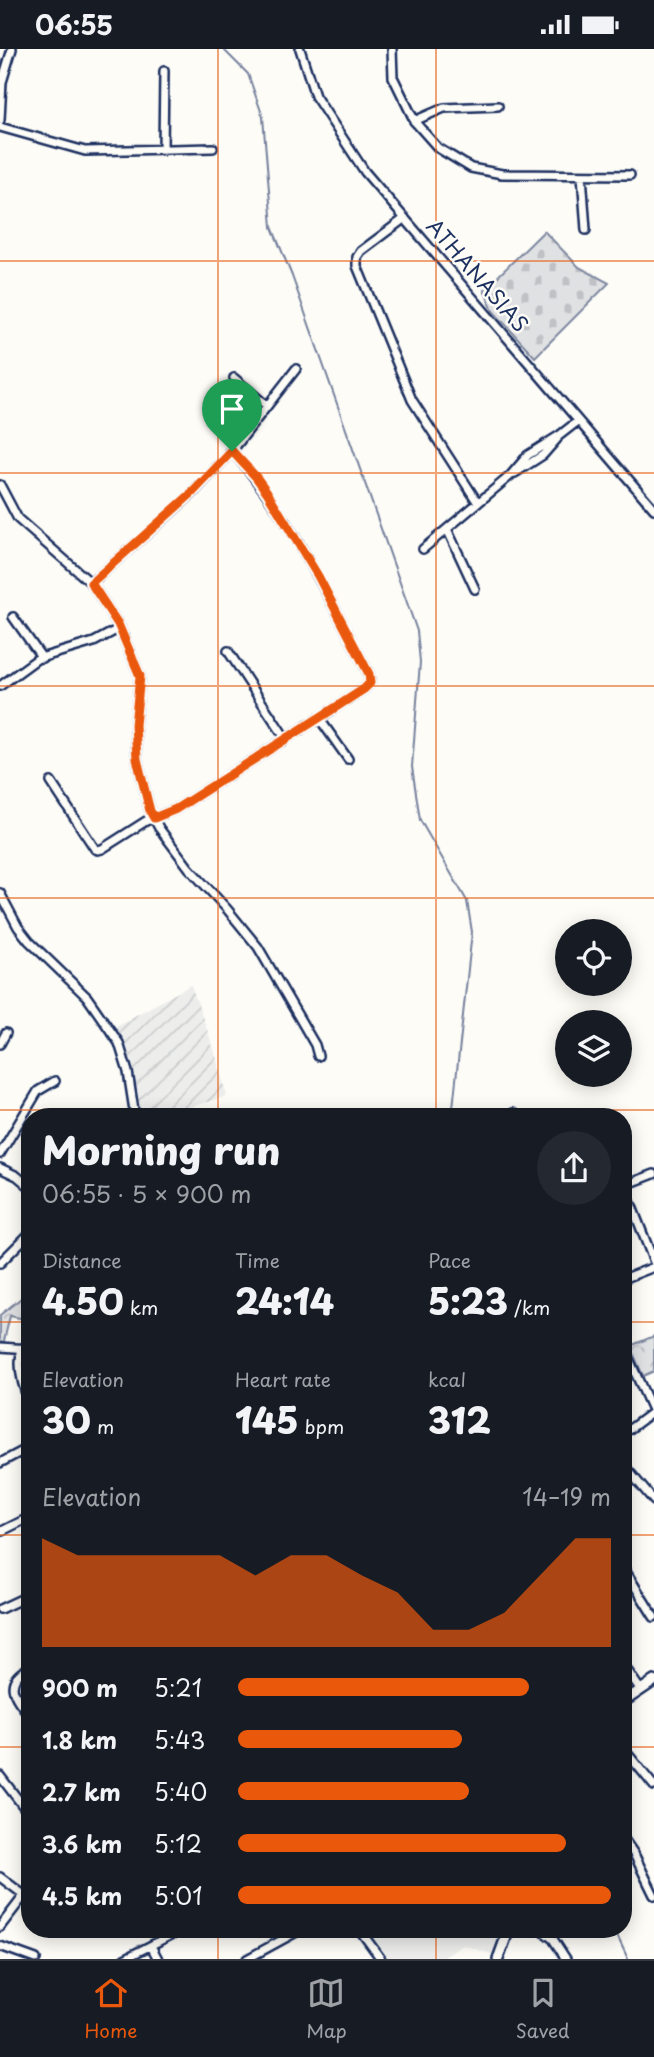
<!DOCTYPE html>
<html lang="en">
<head>
<meta charset="utf-8">
<style>
	:root { --surface:#171b24; --page:#242831; --text:#f1f3f6; --muted:#9ea1a6; --line:#363941; --accent:#ea580c }
	body { margin:0; font-family:"Playpen Sans",sans-serif; background:var(--page); color:var(--text); height:100vh; display:flex; flex-direction:column; font-size:26px; white-space:nowrap }
	* { box-sizing:border-box; margin:0 }
	p { font-size:23px; color:var(--muted) }
	.icon { flex:none; width:38px; height:38px; fill:none; stroke:currentColor; stroke-width:2; stroke-linecap:round; stroke-linejoin:round }
	.map { position:relative; flex:1; overflow:hidden }
	.details { position:absolute; left:21px; top:1059px; width:611px; height:830px; display:flex; flex-direction:column; background:var(--surface); border-radius:28px; box-shadow:0 4px 18px #0003 }
	.details>* { flex:none }
	.controls { position:absolute; left:555px; top:870px; display:grid; gap:14px }
	.controls a { display:grid; place-items:center; width:77px; height:77px; border-radius:50%; background:var(--surface); box-shadow:0 4px 18px #0003; font-size:35px }
	.pin { position:absolute; display:grid; place-items:center; width:60px; height:60px; color:#fff; margin:-72px -30px; border-radius:50% 50% 50% 0; rotate:-45deg; box-shadow:0 0 7px #0007 }
	.pin .icon { rotate:45deg }
	.round { display:grid; place-items:center; flex:none; width:74px; height:74px; border-radius:37px; background:var(--page) }
	.summary { display:flex; align-items:center; justify-content:space-between; height:119px; padding:0 21px }
	h1 { font-size:38px; font-weight:800; line-height:52px }
	.figures { display:grid; grid-template-columns:repeat(3,1fr); gap:10px; height:119px; padding:7px 21px }
	.figures div { display:grid; align-content:center }
	.figures b { font-size:35px; font-weight:800 }
	.figures small { font-size:19px; font-weight:400 }
	.figures p { font-size:19px }
	.chart { height:196px; padding:14px 21px }
	.chart p { display:flex; justify-content:space-between }
	.chart svg { width:100%; height:126px; margin-top:7px; fill:var(--accent); opacity:.7 }
	ul { padding:0 21px; list-style:none; font-size:23px }
	li { display:grid; grid-template-columns:112px 84px 1fr; align-items:center; height:52px }
	li i { height:18px; border-radius:9px; background:var(--accent) }
	.status { display:flex; justify-content:space-between; align-items:center; height:49px; padding:0 35px; background:var(--surface); direction:ltr }
	.status svg { height:19px; fill:currentColor }
	.tab-bar { display:flex; justify-content:space-around; align-items:center; height:98px; border-top:2px solid var(--line); background:var(--surface); font-size:19px; color:var(--muted) }
	.tab-bar a { display:grid; justify-items:center; gap:4px }
	.tab-bar .on { color:var(--accent) }
	.map>svg:first-child { display:block }
	.built { fill:#edeeec }
	.industrial { fill:url(#industrial-furrows) }
	.cemetery { fill:url(#cemetery-stones); stroke:#7e88a0; stroke-width:2 }
	.park { fill:url(#park-crowns); stroke:#7e88a0; stroke-width:2 }
	.lines { fill:none; stroke-linecap:round; stroke-linejoin:round }
	.stream { stroke:#76819c; stroke-width:2 }
	.minor-casing { stroke:#1b2f5e; stroke-width:12 }
	.major-casing { stroke:#1b2f5e; stroke-width:14 }
	.minor { stroke:#fdfcf7; stroke-width:7 }
	.major { stroke:#fdfcf7; stroke-width:9 }
	.route-casing { stroke:#fff; stroke-width:14 }
	.route { stroke:#ea580c; stroke-width:9 }
	.grid { fill:none; stroke:#e8590c; stroke-width:2; stroke-opacity:0.55 }
	.labels { text-anchor:middle; stroke-width:5; stroke-linejoin:round; paint-order:stroke }
	.street-label { font-size:21px; fill:#1b2f5e; stroke:#fdfcf7 }
</style>
</head>
<body>
<div class="status"><b>06:55</b><svg viewBox="0 0 49 12"><path d="M0 12V9h3v3zM5 12V6h3v6zM10 12V3h3v9zM15 12V0h3v12zM26 1h20v11H26zM47 4h2v5h-2z"/></svg></div>
<div class="map">
<svg width="654" height="1910" viewBox="0 0 654 1910">
	<defs>
		<pattern id="industrial-furrows" width="10" height="10" patternUnits="userSpaceOnUse" patternTransform="scale(1.75)"><rect width="10" height="10" fill="#edeeec"/><path d="M-1 1l2-2M0 10L10 0M9 11l2-2" fill="none" stroke="#cbcccd"/></pattern>
		<pattern id="cemetery-stones" width="16" height="16" patternUnits="userSpaceOnUse" patternTransform="scale(1.75)"><rect width="16" height="16" fill="#e0e1e3"/><path d="M2 7V4a2 2 0 0 1 4 0v3zM10 15v-3a2 2 0 0 1 4 0v3z" fill="#c0c1c5"/></pattern>
		<pattern id="park-crowns" width="20" height="18" patternUnits="userSpaceOnUse" patternTransform="scale(1.75)"><rect width="20" height="18" fill="#e0e1e3"/><path d="M2 6a3 3 0 1 1 6 0M12 15a3 3 0 1 1 6 0" fill="none" stroke="#c0c1c5"/></pattern>
	</defs>
	<rect width="100%" height="100%" fill="#fdfcf7"/>
	<filter id="ink" filterUnits="userSpaceOnUse"><feTurbulence type="fractalNoise" baseFrequency=".0143" numOctaves="2"/><feDisplacementMap in="SourceGraphic" scale="14" xChannelSelector="R" yChannelSelector="G"/><feConvolveMatrix kernelMatrix="1 2 1 2 8 2 1 2 1" color-interpolation-filters="sRGB"/></filter>
	<g filter="url(#ink)">
		<path class="built" d="M365,1880H506L497,1907L463,1896L441,1910H386Z"/>
		<path class="industrial" d="M191,936L213,997L227,1047L161,1067H141L116,977Z"/>
		<path class="cemetery" d="M544,182L579,218L609,234L535,308L493,262L484,241Z"/>
		<path class="park" d="M30,1242V1271L10,1267L3,1296H0V1266Z
			M654,1287V1322L643,1327L630,1297Z"/>
		<g class="lines">
			<path class="stream" d="M223,0L248,25L263,68L272,178L292,227L417,582L420,613L412,718L420,771L467,852L472,883L452,1068
				M614,1880L628,1910"/>
			<g class="minor-casing">
				<path id="minor" d="M300,0L315,47L365,123L654,460
					M392,0L393,28L415,73L438,99L471,119L502,125L630,126
					M0,71L2,33L12,0
					M414,72L444,59L498,57
					M0,78L85,102L213,99
					M163,101L164,22
					M582,126L586,181
					M405,169L361,202L357,208V217L412,351L478,454
					M234,329L267,357
					M515,424L543,406L557,390
					M0,436L18,470L91,534L118,575L140,627L135,676L137,710L150,762L159,779L189,819L227,860L258,898L315,996L318,1007
					M447,480L475,540
					M423,500L510,427L528,406L560,386L578,372
					M91,534L193,444L232,402L296,320
					M13,568L42,609
					M228,602L286,690
					M0,637L37,610L94,593L120,579
					M319,669L348,710
					M51,733L95,800L98,801L102,800L146,772L176,760L330,662L364,640L370,634L369,625C329,549 290,466 232,402
					M0,844L18,878L29,892L87,948L119,994L128,1023L135,1068
					M0,995L6,984
					M513,1064L517,1068
					M0,1105L38,1042L55,1032
					M0,1119L17,1127L30,1138
					M623,1137L654,1125
					M624,1137L654,1213
					M0,1214L30,1184
					M623,1230L654,1218
					M623,1297L653,1363
					M0,1298L30,1300
					M22,1299C17,1318 22,1337 30,1354
					M623,1325L634,1321
					M623,1385L654,1362
					M0,1414L30,1398
					M623,1415L654,1452
					M0,1483L30,1468
					M623,1518L654,1568
					M0,1560L30,1546
					M623,1615L640,1640
					M30,1618C1,1633 15,1648 30,1667
					M623,1699L654,1737
					M0,1727L30,1766
					M623,1789L634,1805L654,1846
					M0,1828L24,1846
					M0,1878L30,1839
					M359,1880L381,1910
					M540,1880L553,1890L566,1910
					M0,1897L36,1910
					M151,1897L158,1910
					M124,1910L183,1880
					M247,1910L302,1880"/>
			</g>
			<g class="major-casing">
				<path id="major" d="M623,1653L654,1632
					M498,1910L509,1880"/>
			</g>
			<use href="#minor" class="minor"/>
			<use href="#major" class="major"/>
		</g>
	</g>
	<g class="lines" filter="url(#ink)">
		<g class="route-casing">
			<path id="route" d="M232,402L256,428L267,443L318,527L369,625L370,634L364,640L330,662L176,760L154,769L150,762L137,710L135,676L140,627L118,575L91,534L192,444Z"/>
		</g>
		<use href="#route" class="route"/>
	</g>
	<path class="grid" d="M218,0V1068M436,0V1068M0,212H654M0,424H654M0,637H654M0,849H654M0,1061H654M0,1273H30M623,1273H654M0,1486H30M623,1486H654M0,1698H30M623,1698H654M218,1880V1910M436,1880V1910"/>
	<g class="labels">
		<g class="street-label">
			<text transform="translate(477 227) rotate(49)" y="7">ATHANASIAS</text>
		</g>
	</g>
</svg>
<div class="controls">
<a><svg class="icon" aria-label="locate" viewBox="0 0 24 24"><circle cx="12" cy="12" r="6"/><path d="M12 2v4M12 18v4M2 12h4M18 12h4"/></svg></a>
<a><svg class="icon" aria-label="layers" viewBox="0 0 24 24"><path d="M12 4l9 5-9 5-9-5zM3 14l9 5 9-5"/></svg></a>
</div>
<div class="pin" style="left:232px;top:402px;background:#1e9e55"><svg class="icon" aria-label="arrive" viewBox="0 0 24 24"><path d="M6 21V4h12l-3 4 3 4H6"/></svg></div>
<section class="details">
<div class="summary"><div><h1>Morning run</h1><p>06:55 · 5 × 900 m</p></div><a class="round"><svg class="icon" aria-label="share" viewBox="0 0 24 24"><path d="M12 15V3M7 8l5-5 5 5M5 13v7h14v-7"/></svg></a></div>
<div class="figures">
<div><p>Distance</p><b>4.50<small> km</small></b></div>
<div><p>Time</p><b>24:14</b></div>
<div><p>Pace</p><b>5:23<small> /km</small></b></div>
</div>
<div class="figures">
<div><p>Elevation</p><b>30<small> m</small></b></div>
<div><p>Heart rate</p><b>145<small> bpm</small></b></div>
<div><p>kcal</p><b>312</b></div>
</div>
<div class="chart"><p><span>Elevation</span>14–19 m</p>
<svg viewBox="0 0 160 44" preserveAspectRatio="none"><path d="M0 44V6L10 12L20 12L30 12L40 12L50 12L60 19L70 12L80 12L90 19L100 25L110 38L120 38L130 32L140 19L150 6L160 6V44z"/></svg>
</div>
<ul>
<li><b>900 m</b>5:21<i style="width:78%"></i></li>
<li><b>1.8 km</b>5:43<i style="width:60%"></i></li>
<li><b>2.7 km</b>5:40<i style="width:62%"></i></li>
<li><b>3.6 km</b>5:12<i style="width:88%"></i></li>
<li><b>4.5 km</b>5:01<i style="width:100%"></i></li>
</ul>
</section>
</div>
<nav class="tab-bar">
<a class="on"><svg class="icon" aria-label="home" viewBox="0 0 24 24"><path d="M3 11l9-7 9 7M6 9v11h12V9"/></svg>Home</a>
<a><svg class="icon" aria-label="map" viewBox="0 0 24 24"><path d="M3 6l6-2 6 2 6-2v14l-6 2-6-2-6 2zM9 4v14M15 6v14"/></svg>Map</a>
<a><svg class="icon" aria-label="saved" viewBox="0 0 24 24"><path d="M7 4h10v16l-5-4-5 4z"/></svg>Saved</a>
</nav>
</body>
</html>
